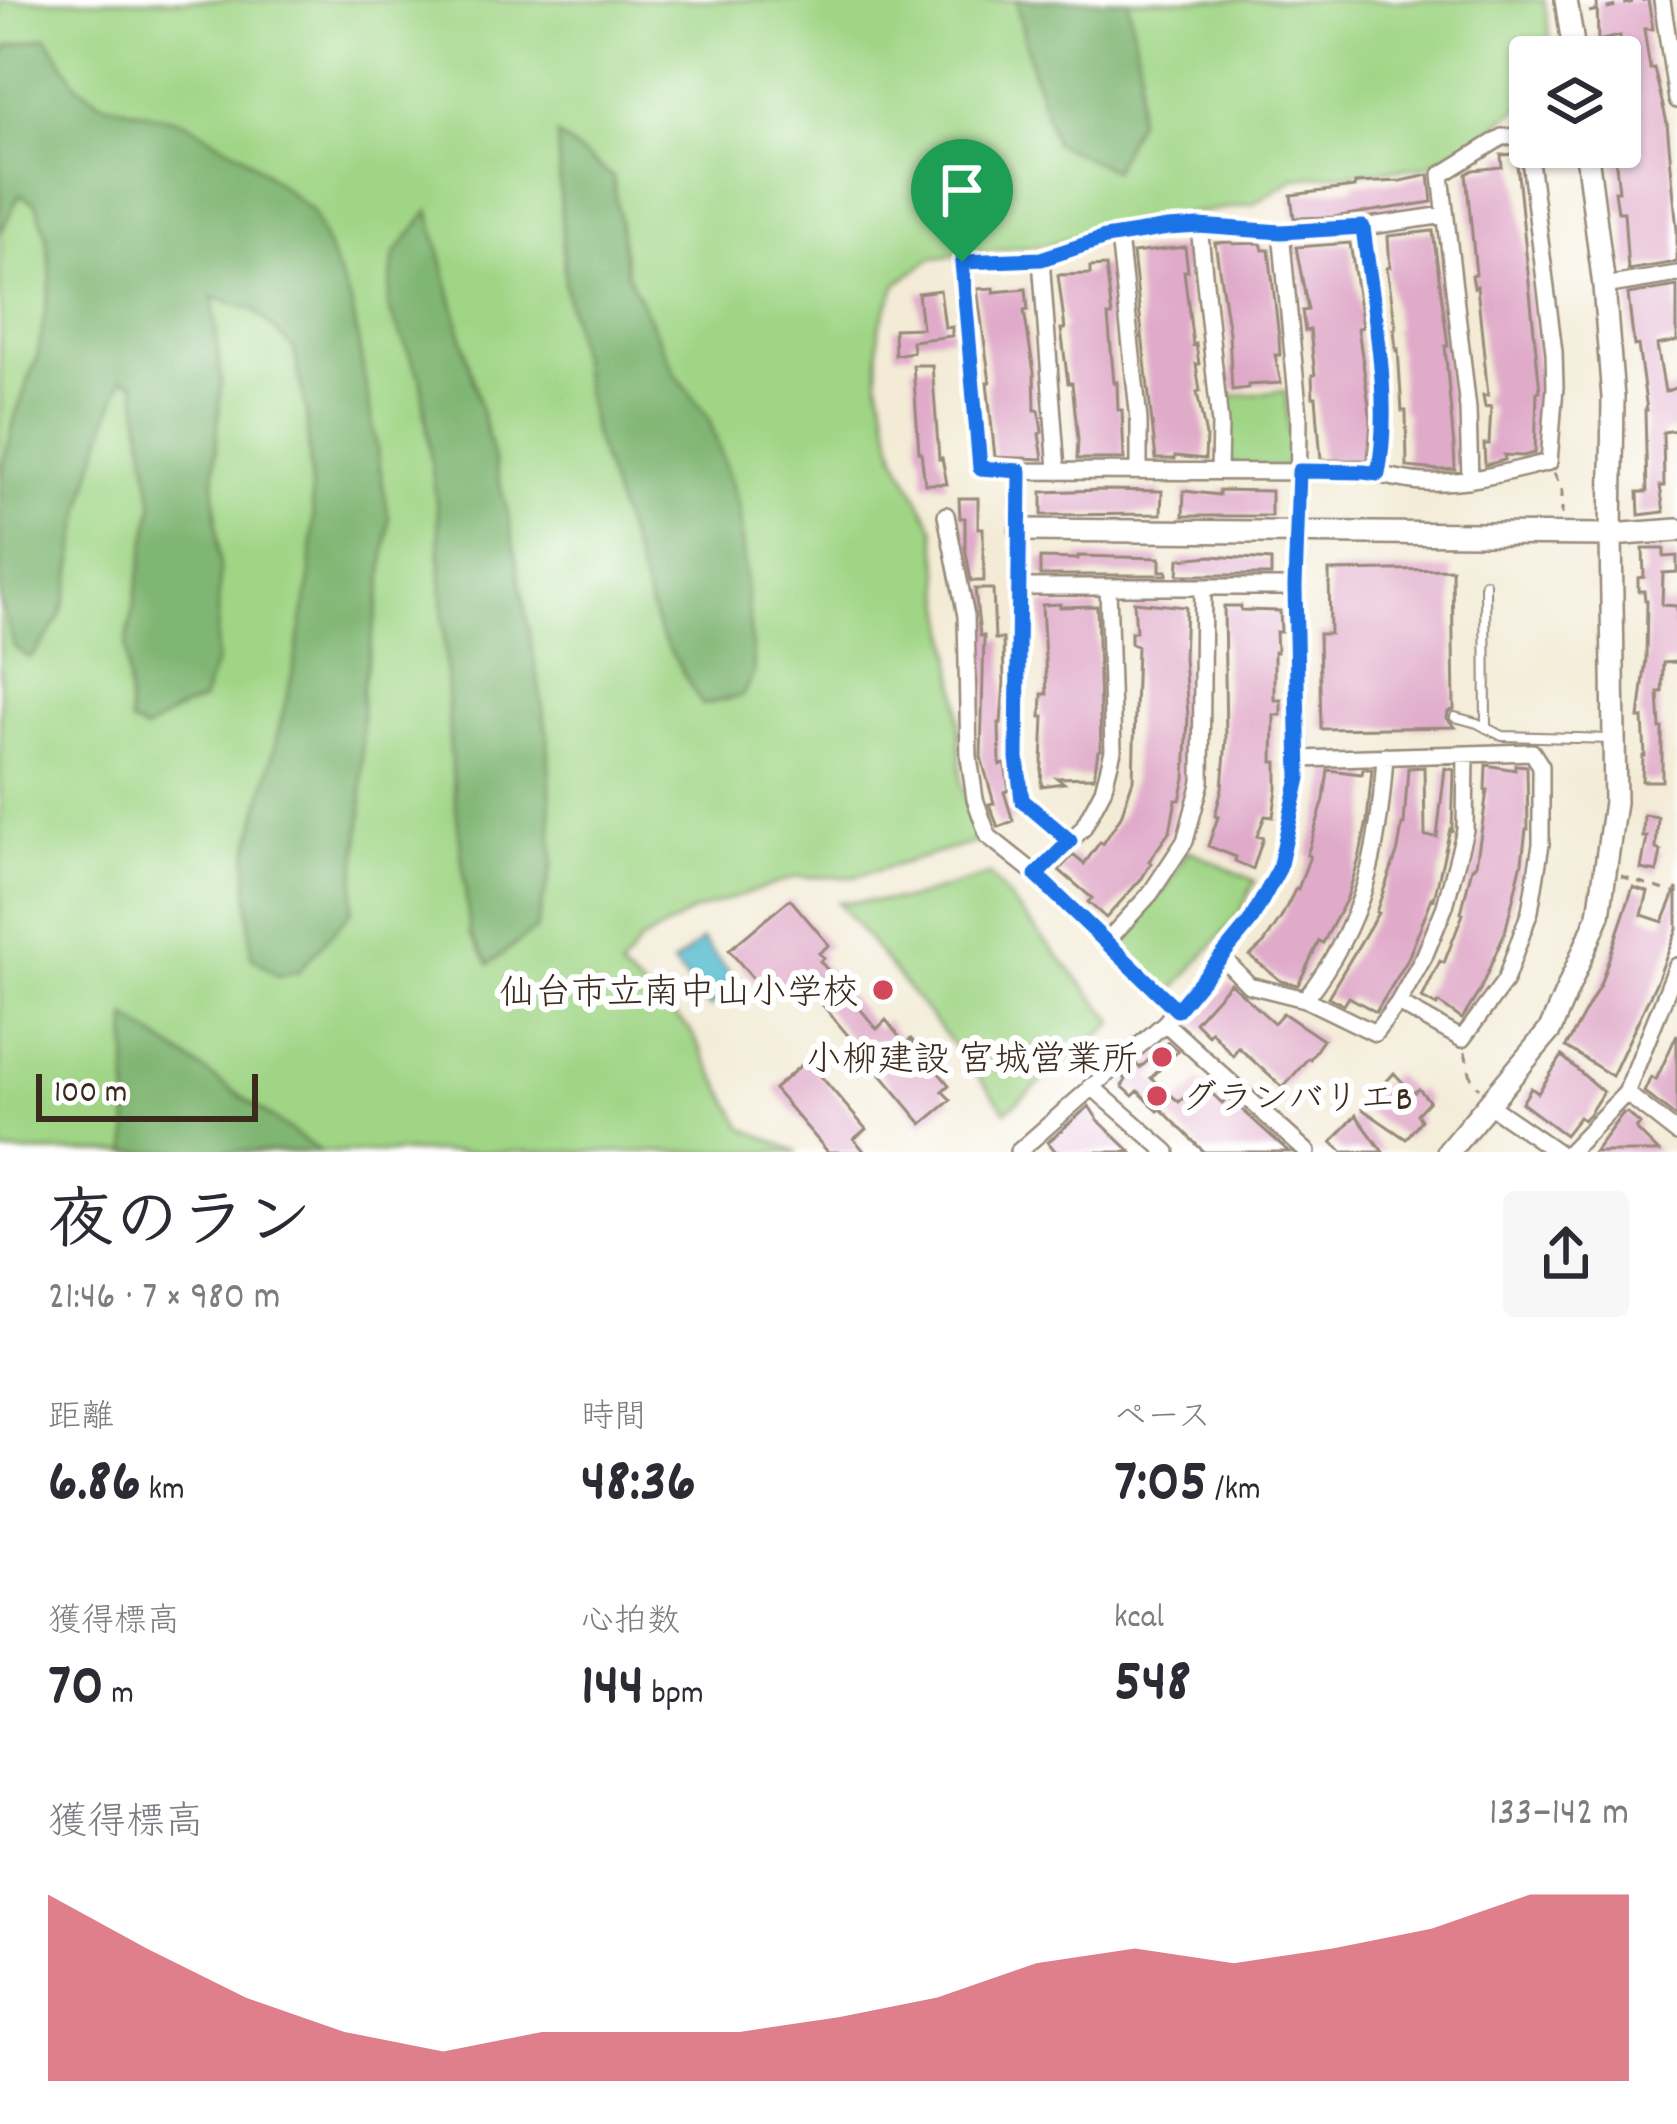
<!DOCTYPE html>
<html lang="ja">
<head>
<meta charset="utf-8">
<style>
	:root { --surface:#fff; --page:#f7f7f7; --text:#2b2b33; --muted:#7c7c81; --accent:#d1495b }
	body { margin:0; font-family:Dekko,"Klee One",sans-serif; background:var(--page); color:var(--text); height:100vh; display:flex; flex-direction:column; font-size:45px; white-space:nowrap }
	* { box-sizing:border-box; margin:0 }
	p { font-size:39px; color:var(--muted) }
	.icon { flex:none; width:66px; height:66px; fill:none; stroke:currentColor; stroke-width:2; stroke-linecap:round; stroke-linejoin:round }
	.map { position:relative; height:1152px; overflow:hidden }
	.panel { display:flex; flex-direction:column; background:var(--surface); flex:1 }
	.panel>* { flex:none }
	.tools { position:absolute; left:1509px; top:36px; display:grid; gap:24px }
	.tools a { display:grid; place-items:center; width:132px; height:132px; border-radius:12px; background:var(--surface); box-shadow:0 3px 9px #0004; font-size:60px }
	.scale { position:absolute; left:36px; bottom:30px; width:222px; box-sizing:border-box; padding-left:12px; border:6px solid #3b2a1e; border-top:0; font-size:33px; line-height:42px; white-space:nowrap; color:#3b2a1e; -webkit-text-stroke:9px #fff; paint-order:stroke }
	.pin { position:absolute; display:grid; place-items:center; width:102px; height:102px; color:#fff; margin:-123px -51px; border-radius:50% 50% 50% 0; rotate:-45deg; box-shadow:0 0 12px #0007 }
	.pin .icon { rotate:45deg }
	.round { display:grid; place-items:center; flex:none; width:126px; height:126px; border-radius:12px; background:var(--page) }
	.headline { display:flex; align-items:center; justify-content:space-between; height:204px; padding:0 48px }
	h1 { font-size:66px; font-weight:800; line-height:90px }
	.metrics { display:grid; grid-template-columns:repeat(3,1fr); gap:18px; height:204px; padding:12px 48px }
	.metrics div { display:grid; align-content:center }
	.metrics b { font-size:60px; font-weight:800 }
	.metrics small { font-size:33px; font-weight:400 }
	.metrics p { font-size:33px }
	.chart { height:336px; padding:24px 48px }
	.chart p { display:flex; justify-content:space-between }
	.chart svg { width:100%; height:216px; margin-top:12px; fill:var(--accent); opacity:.7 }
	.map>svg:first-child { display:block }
	.green { fill:#a0d586; stroke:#6e8052; stroke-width:3 }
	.forest { fill:#80b673; stroke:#5e7048; stroke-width:3 }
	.water { fill:#50b9cd; stroke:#467276; stroke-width:3 }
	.building { fill:#e0aac9 }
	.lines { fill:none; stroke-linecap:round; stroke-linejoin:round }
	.service-casing { stroke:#978a7a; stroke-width:12 }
	.minor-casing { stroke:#978a7a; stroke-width:20 }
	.tertiary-casing { stroke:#978a7a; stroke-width:26 }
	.path { stroke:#978a7a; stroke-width:3; stroke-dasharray:9 9; stroke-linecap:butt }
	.service { stroke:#fff; stroke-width:8 }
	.minor { stroke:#fff; stroke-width:15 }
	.tertiary { stroke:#fff; stroke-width:21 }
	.route-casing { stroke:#fff; stroke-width:24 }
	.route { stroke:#1a73e8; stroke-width:15 }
	.poi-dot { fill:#d1495b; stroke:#fff; stroke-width:4.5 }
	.labels { text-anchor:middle; stroke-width:12; stroke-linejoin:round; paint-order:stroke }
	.poi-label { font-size:36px; fill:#3b2a1e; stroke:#fff; text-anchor:end }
</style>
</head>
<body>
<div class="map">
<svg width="1677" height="1152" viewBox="0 0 1677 1152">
	<rect width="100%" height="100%" fill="#fff"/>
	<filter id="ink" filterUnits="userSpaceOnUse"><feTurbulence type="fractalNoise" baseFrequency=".00833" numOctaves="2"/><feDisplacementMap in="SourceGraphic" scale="24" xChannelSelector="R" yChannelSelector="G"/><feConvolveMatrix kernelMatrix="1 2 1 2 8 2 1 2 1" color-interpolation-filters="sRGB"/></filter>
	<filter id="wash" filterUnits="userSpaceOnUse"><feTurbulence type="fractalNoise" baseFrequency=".004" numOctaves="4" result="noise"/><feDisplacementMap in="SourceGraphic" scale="48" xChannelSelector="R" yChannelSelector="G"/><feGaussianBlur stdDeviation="2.7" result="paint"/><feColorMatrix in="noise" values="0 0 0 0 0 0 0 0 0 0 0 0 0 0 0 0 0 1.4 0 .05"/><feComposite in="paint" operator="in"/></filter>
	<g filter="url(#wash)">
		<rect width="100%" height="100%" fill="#f3ebd5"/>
		<path class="green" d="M0,0H1544L1553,57H1530V103L1523,105L1476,140L1425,167L1295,178L1254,204L1116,225L1053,244L932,258L897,284L879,327L878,378L896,456L934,528L958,696L961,784L981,841L854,877H796L692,912L640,942L620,970L689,1028L744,1128L798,1152H0Z
			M1286,391L1291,463L1286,468H1232L1228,464L1223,397Z
			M1188,850L1255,881L1238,916L1171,993L1115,943L1170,882Z
			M989,875L1115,1022L1006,1111L838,902L905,900Z"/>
		<path class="forest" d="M1016,0H1128L1140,66L1137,120L1113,170L1054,143L1029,59Z
			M47,37L77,85L103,103L185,122L243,155L312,211L352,306L389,519L381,591L362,690V813L352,910L299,971L278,976L251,956L247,859L293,671L310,579L313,518L306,412L294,349L254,310L213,297L221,383L214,480L220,571L216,662L202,701L176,711L145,731L130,723L126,646L153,505L135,383L122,379C105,426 90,473 80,522C68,582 75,610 30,658L14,647L0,598V480L15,417L38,354L51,277L46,234L36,204L20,194L0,234V57L8,46Z
			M557,135L613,177L627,273L676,374L709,419L739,507L754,673L742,696L702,705L659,632L594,435L565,287Z
			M429,210L508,514L548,737L553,862L536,929L489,964L470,933L450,752L438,517L421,380L388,307L394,255Z
			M127,1017L321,1152H128Z"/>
		<path class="water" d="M702,940L738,982L710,1007L673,964Z"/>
		<g id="blocks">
			<path class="building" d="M1597,0H1648L1653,29H1644L1650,69L1654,68L1667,123L1677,230V262L1628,270L1624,212H1618L1615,191H1619L1614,147H1620V36L1598,41Z
				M1516,154L1540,391L1537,392L1535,453L1523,456L1504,455L1505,460L1485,465L1484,444H1489L1491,406L1485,407L1483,395H1488L1477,286L1474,287L1472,275L1476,274L1466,174L1473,170L1502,167L1501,155Z
				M1429,175L1432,202L1333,217L1294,218L1291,195L1355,187V183L1401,181Z
				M1433,231L1448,346H1445L1454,448L1455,469L1439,470L1407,467L1406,411H1402L1398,349L1396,350L1394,329L1396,328L1387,268L1390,267L1388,236Z
				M1232,242L1233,244L1261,243L1263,250H1269L1279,338L1280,355H1275L1281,383L1248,385V388L1232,390L1229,333L1215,243Z
				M1350,243L1363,327L1358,328L1371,420L1368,460H1321L1316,397H1313L1312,375H1315L1310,330L1305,331L1302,311L1308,310L1296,247Z
				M1185,247L1188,271H1184L1193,345L1196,344L1199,364H1196L1200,391L1197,392L1206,436L1205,459L1175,456V459H1156L1133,253Z
				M1106,266L1112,316H1108L1114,383L1117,382L1118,410H1122L1124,459H1077L1078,439L1072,383H1068L1061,329H1065L1058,275L1090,274V267Z
				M1677,286V341L1657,345L1665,392L1677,387V430L1663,432L1664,486H1660L1664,512L1639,515L1638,492H1647L1645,410H1647L1638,345L1634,346L1628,294Z
				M994,288V292L1026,289L1028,310L1024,311L1034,372L1035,410H1039L1042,432L1039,434L1043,459L995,457L987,382H990L977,289Z
				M940,290L945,328L952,327V336L912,341L913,352L895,355L894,329L922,328L918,293Z
				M913,365H932L939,459L942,458L947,484H925L921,452H919Z
				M1101,490L1162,491L1161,514L1042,515V492Z
				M1219,490L1271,491V516H1183L1184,491L1219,495Z
				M959,498H978V528H983L984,581H971L965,547V518H960Z
				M1643,549H1664V557L1677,556V572L1663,573L1662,605L1677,606V662L1663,663L1662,692H1658L1660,728H1662V781H1642L1643,756H1645L1643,718H1639L1646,659L1647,600H1645L1644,591H1638V578L1644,577Z
				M1078,556L1160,558V571H1167V575H1040V558L1078,559Z
				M1211,556L1271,560V575H1178L1179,559Z
				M1452,569L1454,709L1448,712L1447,718L1455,727L1321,729L1319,634H1330L1329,571Z
				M975,589H993L995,639H1003L1004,682L1001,723H999L1000,765L1005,764L1006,770L1009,790L1004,792L1013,821L998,827L989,804L994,803L981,757L984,636H980Z
				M1134,602L1186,607L1184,658L1188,716L1185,778L1180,800H1176L1170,831L1149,861L1151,863L1142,878L1106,918L1088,902L1092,898L1059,870L1073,855L1084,864L1100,842L1103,844L1121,816L1133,780L1137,646L1131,644V632H1136Z
				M1060,604V607L1097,606L1101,750L1098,751L1094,777L1057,778L1064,783L1041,786L1044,717H1041L1042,694H1047L1042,605Z
				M1224,606H1241V610L1280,611L1281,632H1276L1277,652H1274V700H1281V715H1274L1273,762H1277V789L1273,817L1265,816L1257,836L1263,838L1253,869L1235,861L1236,857L1208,846L1218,817L1215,816L1222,788L1226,740Z
				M1486,765L1515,770V765L1527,766L1528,829H1526L1522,862L1505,932L1479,992L1462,1019L1439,1003L1437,1006L1422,998L1440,961L1444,963L1463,914L1461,913L1472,868L1476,865L1483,820L1487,790H1485Z
				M1424,767L1425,836L1437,837L1445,768L1454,770L1452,830L1450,829L1434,899L1432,898L1407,961L1376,1012L1349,997L1344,1005L1328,997L1378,913L1376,912L1398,850L1402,825H1404L1408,768Z
				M1363,769H1372L1367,821L1359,859L1347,898L1323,943L1319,941L1298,985L1281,981L1250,956L1264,943L1281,918L1296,888L1298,889L1310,856L1307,855L1324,800L1328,770L1362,774Z
				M1644,815L1658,817L1656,849L1661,851L1657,872L1641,869L1647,837H1643Z
				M1633,887L1648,892L1642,915L1663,922L1677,888V929L1657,981L1612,1076L1566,1047L1600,985Z
				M790,899L829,945L819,953L824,958L820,961L877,1029L886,1020L905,1044L911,1039L922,1051L931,1045L943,1060L934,1067L949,1085L942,1091L951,1100L922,1124L800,978L784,991L781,986L768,997L729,950Z
				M1230,983L1274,1023L1283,1013L1323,1040L1310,1059L1308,1058L1283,1088L1238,1047L1233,1056L1211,1031L1208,1035L1195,1022Z
				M1677,1034V1118L1644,1092L1651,1077L1656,1080Z
				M1168,1042L1178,1051L1151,1078L1179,1102L1200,1082L1222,1103L1228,1097L1289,1152H1204L1161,1109L1158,1111L1138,1091L1133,1096L1122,1086L1126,1080L1123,1076L1136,1064L1140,1068Z
				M1562,1056L1603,1092L1589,1114L1583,1120L1579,1117L1565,1135L1522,1103L1531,1088L1538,1093Z
				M807,1060L866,1129L854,1139L865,1152H828L774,1089Z
				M1394,1073L1413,1093L1419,1089L1429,1101L1417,1114L1421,1120L1406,1139L1362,1109Z
				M1089,1106L1098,1120L1131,1152H1056L1048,1142Z
				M1623,1113H1628L1640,1124L1636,1129L1659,1152H1594Z
				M1356,1115L1383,1152H1343L1332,1142Z"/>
		</g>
	</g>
	<g filter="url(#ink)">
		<use href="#blocks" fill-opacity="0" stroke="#978a7a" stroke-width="3"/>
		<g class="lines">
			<g class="service-casing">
				<path id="service" d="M1485,583L1486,728
					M1455,717L1477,723L1502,736L1612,739"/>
			</g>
			<g class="minor-casing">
				<path id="minor" d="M1662,0L1677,100
					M1445,215L1363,227L1281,232L1199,226L1168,228L1104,238L1041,259L962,262L980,468L1020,471L1365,472C1384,475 1404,481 1423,482C1466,484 1507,472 1549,462L1555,387L1554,352L1527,136L1502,137L1441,175L1468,409L1470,480
					M1199,226L1220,424L1219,471
					M1363,227C1372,306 1392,396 1378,474
					M1119,237L1139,420V471
					M1041,259L1057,470
					M1604,286L1677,274
					M1020,471L1017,758L1022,800L1070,841
					M946,515L966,616L969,757L975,799L988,836L1037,875L1106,942L1150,894L1185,841L1201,782L1203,587
					M1019,587H1295
					M1300,759L1532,752L1541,766V844L1530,911L1505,981L1462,1039L1398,1003
					M1037,875L1083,828L1103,790L1113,751L1108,587
					M1221,956L1249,985L1305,999L1375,1033L1398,1003L1424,957L1445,906L1465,830L1466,754
					M1305,999C1365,922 1379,851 1385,756
					M1165,1023L1307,1152
					M1091,1086L1167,1152
					M1626,1093L1677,1133
					M1489,1105L1557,1152
					M1018,1152L1165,1023L1250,922L1279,870L1299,778L1300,749L1295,587L1298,532L1299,416L1281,232
					M1569,1152L1626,1093L1677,966"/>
			</g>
			<g class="tertiary-casing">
				<path id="tertiary" d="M1566,0L1575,57
					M1020,530L1611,535L1677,530
					M1448,1152L1550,1030L1599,915L1615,802L1611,535L1613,398L1604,286L1586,147"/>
			</g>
			<path class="path" d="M1589,12L1644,0
				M1554,473L1562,489V515
				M1621,876L1677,894
				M1116,951L1165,998
				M1465,1052L1471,1077L1479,1088"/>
			<use href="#service" class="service"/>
			<use href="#minor" class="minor"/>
			<use href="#tertiary" class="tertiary"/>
		</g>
	</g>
	<g class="lines" filter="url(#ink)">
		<g class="route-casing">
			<path id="route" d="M1199,226L1281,232L1363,227C1372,305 1393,397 1378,474L1364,472L1299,471L1295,587L1299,778L1279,869L1250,922L1177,1010L1036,875L1070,841L1022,800L1017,758L1020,471L980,468L962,262L1041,259L1105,238L1168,228Z"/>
		</g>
		<use href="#route" class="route"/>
	</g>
	<g class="poi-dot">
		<circle cx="883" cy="990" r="12"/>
		<circle cx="1162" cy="1057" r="12"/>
		<circle cx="1157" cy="1096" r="12"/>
	</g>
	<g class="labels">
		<g class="poi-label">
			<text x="859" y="1003">仙台市立南中山小学校</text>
			<text x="1138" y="1070">小柳建設 宮城営業所</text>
			<text x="1181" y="1109" text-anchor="start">グランバリエB</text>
		</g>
	</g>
</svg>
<div class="tools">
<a><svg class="icon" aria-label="layers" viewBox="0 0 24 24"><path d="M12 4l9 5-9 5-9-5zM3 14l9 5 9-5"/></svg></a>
</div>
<div class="scale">100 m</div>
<div class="pin" style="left:962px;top:262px;background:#1e9e55"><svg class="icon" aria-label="arrive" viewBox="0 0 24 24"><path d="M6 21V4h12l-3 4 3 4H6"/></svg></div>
</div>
<section class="panel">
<div class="headline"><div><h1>夜のラン</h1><p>21:46 · 7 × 980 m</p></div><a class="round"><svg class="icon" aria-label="share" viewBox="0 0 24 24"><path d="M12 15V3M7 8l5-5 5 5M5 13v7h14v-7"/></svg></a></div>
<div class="metrics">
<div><p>距離</p><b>6.86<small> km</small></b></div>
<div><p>時間</p><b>48:36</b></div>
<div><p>ペース</p><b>7:05<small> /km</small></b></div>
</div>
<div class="metrics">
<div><p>獲得標高</p><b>70<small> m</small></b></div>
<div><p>心拍数</p><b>144<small> bpm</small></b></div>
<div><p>kcal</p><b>548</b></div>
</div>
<div class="chart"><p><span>獲得標高</span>133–142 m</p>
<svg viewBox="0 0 160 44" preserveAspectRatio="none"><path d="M0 44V6L10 17L20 27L30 34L40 38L50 34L60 34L70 34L80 31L90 27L100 20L110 17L120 20L130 17L140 13L150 6L160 6V44z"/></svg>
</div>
</section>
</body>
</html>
